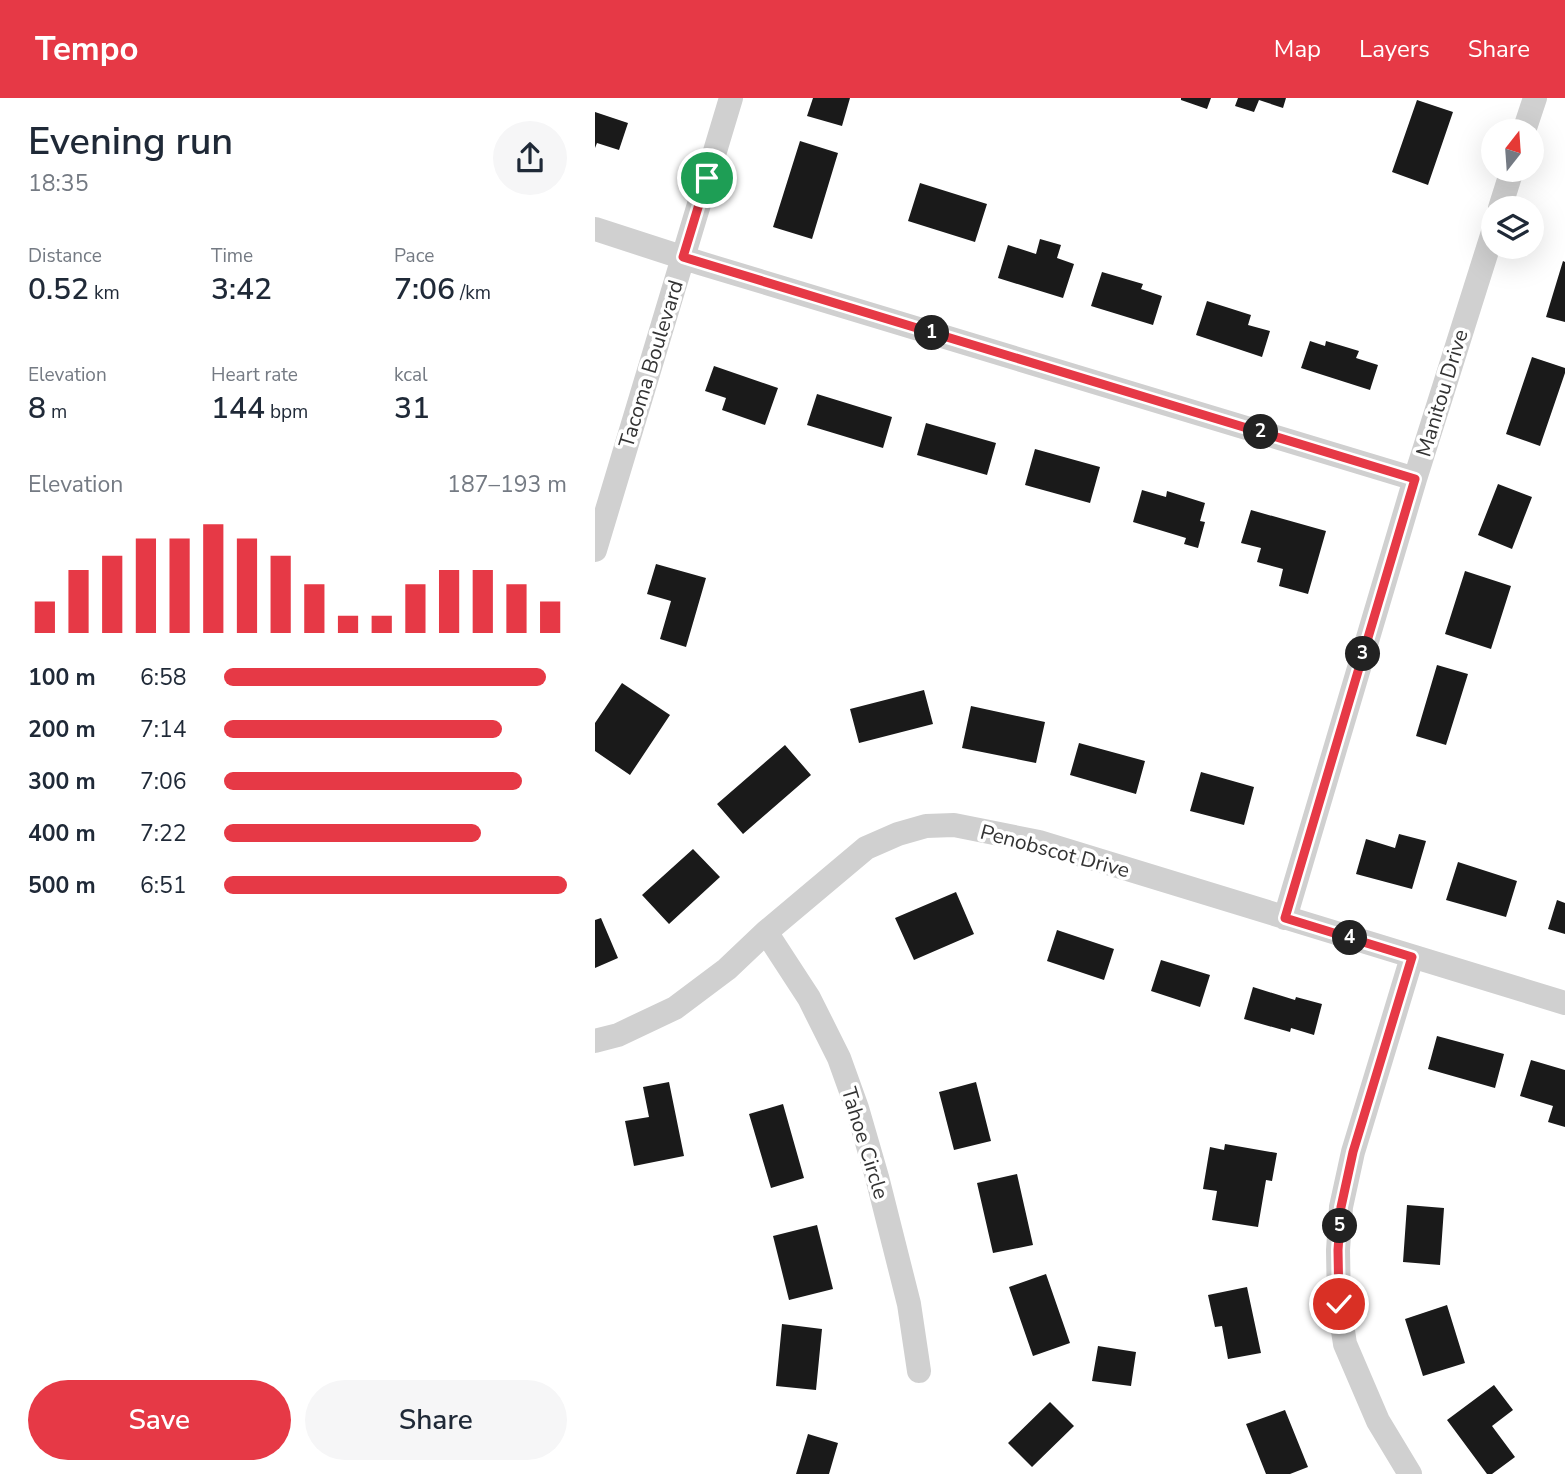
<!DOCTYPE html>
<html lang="en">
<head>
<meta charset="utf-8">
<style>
	:root { --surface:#fff; --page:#f6f6f7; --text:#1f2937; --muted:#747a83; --accent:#e63946 }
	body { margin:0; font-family:"Nunito Sans",sans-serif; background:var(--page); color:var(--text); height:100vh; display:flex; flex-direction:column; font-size:26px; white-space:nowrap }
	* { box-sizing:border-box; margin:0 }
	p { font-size:23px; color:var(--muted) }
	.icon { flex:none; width:38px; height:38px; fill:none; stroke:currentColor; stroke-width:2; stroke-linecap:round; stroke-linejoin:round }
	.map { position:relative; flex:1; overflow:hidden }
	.details { display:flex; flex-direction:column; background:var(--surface); width:595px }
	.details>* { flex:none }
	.needle { width:46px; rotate:17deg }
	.controls { position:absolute; left:886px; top:21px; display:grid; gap:14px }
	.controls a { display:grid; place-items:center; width:63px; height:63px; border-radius:50%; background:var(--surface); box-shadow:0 7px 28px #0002; font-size:35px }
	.pin { position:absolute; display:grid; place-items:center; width:60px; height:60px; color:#fff; margin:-30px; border:4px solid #fff; border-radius:50%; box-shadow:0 2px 7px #0007 }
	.km { position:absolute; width:35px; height:35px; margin:-18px; border-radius:50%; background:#222; color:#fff; font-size:19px; line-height:35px; text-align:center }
	.round { display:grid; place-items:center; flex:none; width:74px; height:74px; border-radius:37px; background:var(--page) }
	.headline { display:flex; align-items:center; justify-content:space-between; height:119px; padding:0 28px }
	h1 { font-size:38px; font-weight:600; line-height:52px }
	.metrics { display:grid; grid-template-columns:repeat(3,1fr); gap:10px; height:119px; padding:7px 28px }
	.metrics div { display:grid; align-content:center }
	.metrics b { font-size:30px; font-weight:600 }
	.metrics small { font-size:19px; font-weight:400 }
	.metrics p { font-size:19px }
	.chart { height:196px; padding:14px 28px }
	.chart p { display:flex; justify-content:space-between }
	.chart svg { width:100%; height:126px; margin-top:7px; stroke:var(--accent); stroke-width:6 }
	.action { display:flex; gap:14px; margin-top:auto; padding:14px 28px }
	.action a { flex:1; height:80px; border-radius:42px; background:var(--accent); color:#fff; font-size:28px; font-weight:600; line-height:80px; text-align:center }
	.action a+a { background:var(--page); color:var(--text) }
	ul { padding:0 28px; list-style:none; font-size:23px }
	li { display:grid; grid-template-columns:112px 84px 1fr; align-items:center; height:52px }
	li i { height:18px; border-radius:9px; background:var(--accent) }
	header { display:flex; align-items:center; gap:42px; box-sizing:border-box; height:98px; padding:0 35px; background:var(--accent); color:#fff }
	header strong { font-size:33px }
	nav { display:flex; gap:38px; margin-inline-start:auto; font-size:24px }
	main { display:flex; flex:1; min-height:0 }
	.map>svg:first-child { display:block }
	.building { fill:#1a1a1a }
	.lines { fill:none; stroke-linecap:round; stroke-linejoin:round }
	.minor { stroke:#d0d0d0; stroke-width:24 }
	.route-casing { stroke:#fff; stroke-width:14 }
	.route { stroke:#e63946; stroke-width:9 }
	.labels { text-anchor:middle; stroke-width:7; stroke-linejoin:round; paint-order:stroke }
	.street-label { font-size:21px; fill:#333; stroke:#fff }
</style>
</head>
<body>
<header>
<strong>Tempo</strong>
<nav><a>Map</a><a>Layers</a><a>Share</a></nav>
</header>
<main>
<section class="details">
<div class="headline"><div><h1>Evening run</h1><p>18:35</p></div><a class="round"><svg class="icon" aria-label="share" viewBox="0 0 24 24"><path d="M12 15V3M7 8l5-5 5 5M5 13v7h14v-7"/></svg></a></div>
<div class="metrics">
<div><p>Distance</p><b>0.52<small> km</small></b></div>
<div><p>Time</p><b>3:42</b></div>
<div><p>Pace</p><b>7:06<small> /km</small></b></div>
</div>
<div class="metrics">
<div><p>Elevation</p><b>8<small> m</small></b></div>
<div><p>Heart rate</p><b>144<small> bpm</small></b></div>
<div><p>kcal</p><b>31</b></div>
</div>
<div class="chart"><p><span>Elevation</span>187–193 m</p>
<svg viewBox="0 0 160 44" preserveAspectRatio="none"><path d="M5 44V33M15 44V22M25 44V17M35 44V11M45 44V11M55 44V6M65 44V11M75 44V17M85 44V27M95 44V38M105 44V38M115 44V27M125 44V22M135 44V22M145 44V27M155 44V33"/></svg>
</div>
<ul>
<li><b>100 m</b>6:58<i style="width:94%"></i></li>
<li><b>200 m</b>7:14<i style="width:81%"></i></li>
<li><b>300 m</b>7:06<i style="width:87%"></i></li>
<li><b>400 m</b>7:22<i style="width:75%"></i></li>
<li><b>500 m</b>6:51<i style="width:100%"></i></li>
</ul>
<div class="action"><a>Save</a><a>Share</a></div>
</section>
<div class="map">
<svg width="970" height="1376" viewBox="0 0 970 1376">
	<rect width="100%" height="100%" fill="#fff"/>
	<path class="building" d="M218,0H255L247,28L212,18Z
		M586,0H616L612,11L586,2Z
		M643,0H691L688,10L664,2L659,14L640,8Z
		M822,2L858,14L833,87L797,74Z
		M0,14L33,25L24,52L2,45L0,50Z
		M205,43L243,55L217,141L178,129Z
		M325,85L392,106L380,144L313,123Z
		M445,141L466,147L462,160L479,166L468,200L403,180L413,147L441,156Z
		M968,163L970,164V224L951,219Z
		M507,174L548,186L546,191L567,198L558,227L496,208Z
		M612,203L656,217L653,227L675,233L667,259L601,237Z
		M715,243L730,248L731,243L764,253L761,260L783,267L775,292L706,270Z
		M937,259L970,270V275L945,348L911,336Z
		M119,268L183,290L170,327L127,312L131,300L110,293Z
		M222,296L297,319L288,350L212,327Z
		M331,325L401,345L392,377L322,357Z
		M440,351L505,369L495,405L430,387Z
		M903,386L937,399L917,451L883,437Z
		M547,392L571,399L572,393L610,405L605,423L610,424L603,450L589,446L591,440L538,424Z
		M656,412L731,433L713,496L684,488L688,471L662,464L666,450L646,445Z
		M61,466L111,480L91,549L65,541L76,503L52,496Z
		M870,473L916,488L896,551L850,536Z
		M842,567L873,576L851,647L821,638Z
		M27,585L75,617L35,677L0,653V625Z
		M329,592L338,626L264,645L255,611Z
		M376,608L450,624L441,665L367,650Z
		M484,645L550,663L541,696L475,677Z
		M190,647L216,677L148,736L122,706Z
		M606,674L659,689L649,727L595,713Z
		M804,736L831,743L817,791L761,776L771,741L800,750Z
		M98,751L125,779L74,826L47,797Z
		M863,764L922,783L911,819L851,802Z
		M361,794L379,836L319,862L300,820Z
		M962,802L970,805V836L953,831Z
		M6,820L23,860L0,870V822Z
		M462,832L519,851L509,882L452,863Z
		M566,862L615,877L605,909L556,893Z
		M658,889L700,902L701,899L727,906L719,937L696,930L695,934L649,921Z
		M842,938L909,956L900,990L833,971Z
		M936,962L970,972V1029L953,1024L958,1008L925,998Z
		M74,984L89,1058L39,1068L30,1023L54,1019L48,989Z
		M381,984L396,1043L359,1052L344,994Z
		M188,1006L209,1080L176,1090L154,1016Z
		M630,1046L682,1055L677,1083L671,1082L663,1129L617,1122L622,1093L608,1091L615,1049L629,1052Z
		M422,1076L438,1147L398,1155L382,1085Z
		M812,1107L849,1110L845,1167L808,1164Z
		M222,1127L238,1191L194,1202L178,1138Z
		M451,1176L475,1245L438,1258L414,1189Z
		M652,1189L666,1255L633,1261L627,1228L620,1229L613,1197Z
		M852,1207L870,1265L828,1278L810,1221Z
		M187,1226L227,1231L221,1292L181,1288Z
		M503,1248L541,1254L536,1288L497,1283Z
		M899,1287L918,1312L897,1328L920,1359L897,1376H892L852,1322Z
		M455,1304L479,1328L437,1369L413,1345Z
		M690,1312L713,1369L695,1376H671L651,1326Z
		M213,1336L243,1345L234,1376H201Z"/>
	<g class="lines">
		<path class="minor" d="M929,33L940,0
			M905,110L917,72
			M0,131L105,165L820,381
			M0,452L136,0
			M690,820L820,381L898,134
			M171,834L214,900L244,960L262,1010L282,1079L314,1206L324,1273
			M0,943L23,937L80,910L132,871L171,834L271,750L303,736L331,728L359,727L444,744L970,905
			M815,1376L783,1323L750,1246L744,1206L743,1152L746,1109L758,1054L817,859"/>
	</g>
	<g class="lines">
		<g class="route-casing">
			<path id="route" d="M112,80L88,159L820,381L690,820L817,859L758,1054L746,1109L743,1152L744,1206"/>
		</g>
		<use href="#route" class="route"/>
	</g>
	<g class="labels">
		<g class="street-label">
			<text transform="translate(56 266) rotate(-73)" y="7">Tacoma Boulevard</text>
			<text transform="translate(847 295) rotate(-73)" y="7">Manitou Drive</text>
			<text transform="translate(460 753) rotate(15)" y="7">Penobscot Drive</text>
			<text transform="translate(270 1045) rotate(73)" y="7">Tahoe Circle</text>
		</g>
	</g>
</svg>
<div class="controls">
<a><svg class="needle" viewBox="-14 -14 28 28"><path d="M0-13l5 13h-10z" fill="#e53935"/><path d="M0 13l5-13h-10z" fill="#747a83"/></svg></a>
<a><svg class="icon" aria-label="layers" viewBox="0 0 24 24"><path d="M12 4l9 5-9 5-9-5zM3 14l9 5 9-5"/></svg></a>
</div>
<div class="pin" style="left:112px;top:80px;background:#1e9e55"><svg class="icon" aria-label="arrive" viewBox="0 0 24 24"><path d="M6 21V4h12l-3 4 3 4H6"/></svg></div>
<div class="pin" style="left:744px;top:1206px;background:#d93025"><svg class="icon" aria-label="check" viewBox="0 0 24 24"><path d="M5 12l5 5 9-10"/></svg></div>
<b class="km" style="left:337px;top:235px">1</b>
<b class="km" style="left:666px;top:334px">2</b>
<b class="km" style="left:768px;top:556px">3</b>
<b class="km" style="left:755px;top:840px">4</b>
<b class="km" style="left:745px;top:1128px">5</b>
</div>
</main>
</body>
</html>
